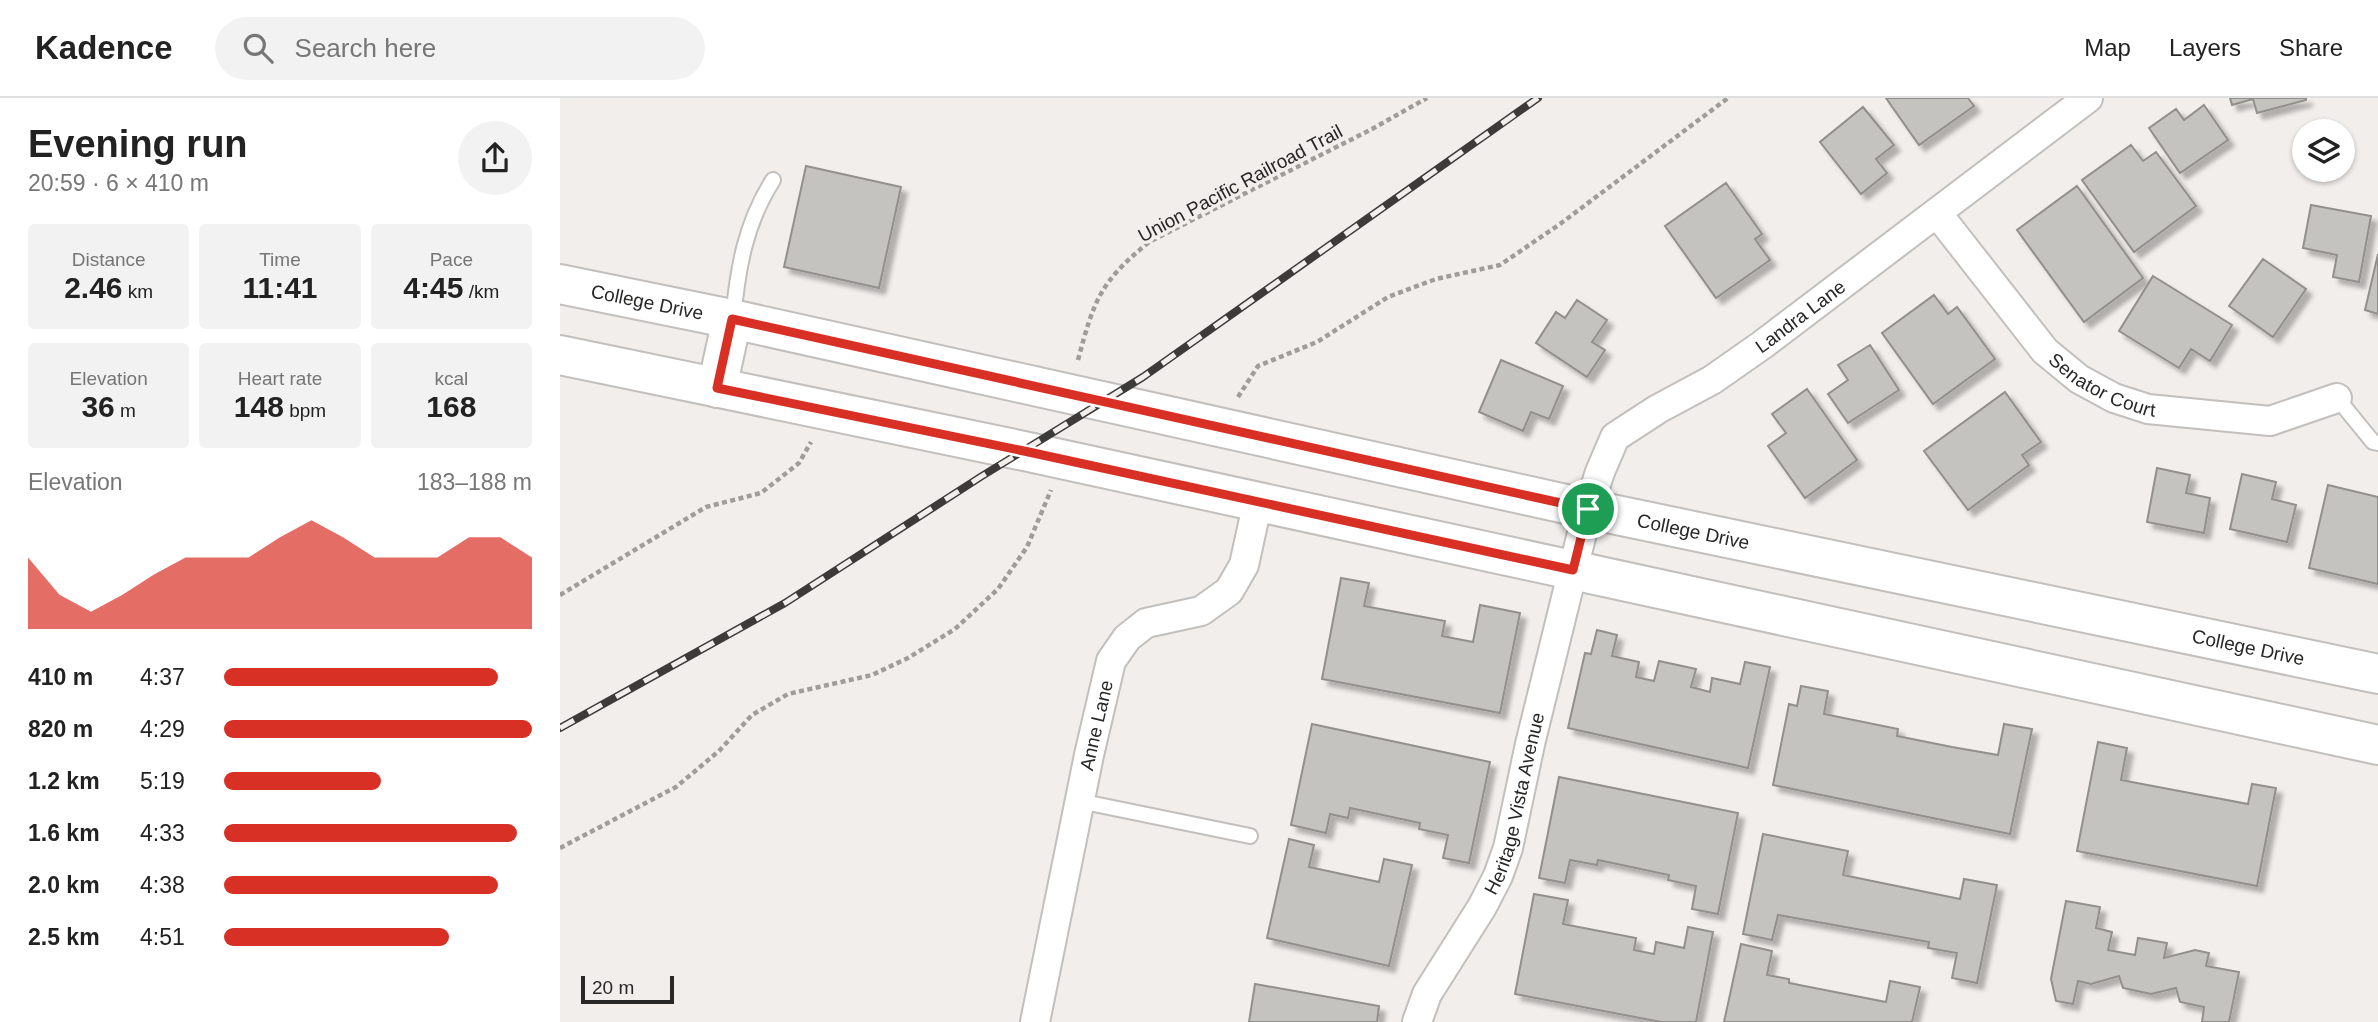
<!DOCTYPE html>
<html lang="en">
<head>
<meta charset="utf-8">
<style>
	:root { --surface:#fff; --page:#f2f2f2; --text:#222; --muted:#767676; --line:#e0e0e0; --accent:#d93025 }
	body { margin:0; font-family:Helvetica,sans-serif; background:var(--page); color:var(--text); height:100vh; display:flex; flex-direction:column; font-size:26px; white-space:nowrap }
	* { box-sizing:border-box; margin:0 }
	p { font-size:23px; color:var(--muted) }
	.icon { flex:none; width:38px; height:38px; fill:none; stroke:currentColor; stroke-width:2; stroke-linecap:round; stroke-linejoin:round }
	.map { position:relative; flex:1; overflow:hidden }
	.drawer { display:flex; flex-direction:column; background:var(--surface); width:560px }
	.drawer>* { flex:none }
	.buttons { position:absolute; left:1732px; top:21px; display:grid; gap:14px }
	.buttons a { display:grid; place-items:center; width:63px; height:63px; border-radius:50%; background:var(--surface); box-shadow:0 2px 5px #0004; font-size:35px }
	.scale { position:absolute; left:21px; bottom:18px; width:93px; box-sizing:border-box; padding-left:7px; border:4px solid #282726; border-top:0; font-size:19px; line-height:24px; white-space:nowrap; color:#282726; -webkit-text-stroke:5px #f1eeeb; paint-order:stroke }
	.pin { position:absolute; display:grid; place-items:center; width:60px; height:60px; color:#fff; margin:-30px; border:4px solid #fff; border-radius:50%; box-shadow:0 2px 7px #0007 }
	.round { display:grid; place-items:center; flex:none; width:74px; height:74px; border-radius:37px; background:var(--page) }
	.summary { display:flex; align-items:center; justify-content:space-between; height:119px; padding:0 28px }
	h1 { font-size:38px; font-weight:800; line-height:52px }
	.metrics { display:grid; grid-template-columns:repeat(3,1fr); gap:10px; height:119px; padding:7px 28px }
	.metrics div { display:grid; align-content:center; border-radius:7px; background:var(--page); text-align:center }
	.metrics b { font-size:30px; font-weight:800 }
	.metrics small { font-size:19px; font-weight:400 }
	.metrics p { font-size:19px }
	.chart { height:196px; padding:14px 28px }
	.chart p { display:flex; justify-content:space-between }
	.chart svg { width:100%; height:126px; margin-top:7px; fill:var(--accent); opacity:.7 }
	ul { padding:0 28px; list-style:none; font-size:23px }
	li { display:grid; grid-template-columns:112px 84px 1fr; align-items:center; height:52px }
	li i { height:18px; border-radius:9px; background:var(--accent) }
	header { display:flex; align-items:center; gap:42px; box-sizing:border-box; height:98px; padding:0 35px; background:var(--surface); border-bottom:2px solid var(--line) }
	header strong { font-size:33px }
	nav { display:flex; gap:38px; margin-inline-start:auto; font-size:24px }
	.search { width:490px; height:63px; background:var(--page); display:flex; align-items:center; gap:18px; box-sizing:border-box; padding:0 24px; border-radius:38px; color:var(--muted); font-size:26px }
	main { display:flex; flex:1; min-height:0 }
	.map>svg:first-child { display:block }
	.building { fill:#c5c3c0; stroke:#92908c; stroke-width:2; filter:url(#shadow) }
	.lines { fill:none; stroke-linecap:round; stroke-linejoin:round }
	.service-casing { stroke:#c2bfbc; stroke-width:18 }
	.minor-casing { stroke:#c2bfbc; stroke-width:32 }
	.secondary-casing { stroke:#c2bfbc; stroke-width:42 }
	.path { stroke:#9f9c9a; stroke-width:4.5; stroke-dasharray:5 3.5; stroke-linecap:butt }
	.service { stroke:#fff; stroke-width:14 }
	.minor { stroke:#fff; stroke-width:28 }
	.secondary { stroke:#fff; stroke-width:38 }
	.rail-casing { stroke:#3c3b3a; stroke-width:8 }
	.rail { stroke:#f1eeeb; stroke-width:5; stroke-dasharray:16; stroke-linecap:butt }
	.route-casing { stroke:#fff; stroke-width:14 }
	.route { stroke:#d93025; stroke-width:9 }
	.labels { text-anchor:middle; stroke-width:7; stroke-linejoin:round; paint-order:stroke }
	.street-label { font-size:19px; fill:#282726; stroke:#f1eeeb }
</style>
</head>
<body>
<header>
<strong>Kadence</strong>
<div class="search"><svg class="icon" aria-label="search" viewBox="0 0 24 24"><circle cx="10" cy="10" r="6"/><path d="M15 15l6 6"/></svg>Search here</div>
<nav><a>Map</a><a>Layers</a><a>Share</a></nav>
</header>
<main>
<section class="drawer">
<div class="summary"><div><h1>Evening run</h1><p>20:59 · 6 × 410 m</p></div><a class="round"><svg class="icon" aria-label="share" viewBox="0 0 24 24"><path d="M12 15V3M7 8l5-5 5 5M5 13v7h14v-7"/></svg></a></div>
<div class="metrics">
<div><p>Distance</p><b>2.46<small> km</small></b></div>
<div><p>Time</p><b>11:41</b></div>
<div><p>Pace</p><b>4:45<small> /km</small></b></div>
</div>
<div class="metrics">
<div><p>Elevation</p><b>36<small> m</small></b></div>
<div><p>Heart rate</p><b>148<small> bpm</small></b></div>
<div><p>kcal</p><b>168</b></div>
</div>
<div class="chart"><p><span>Elevation</span>183–188 m</p>
<svg viewBox="0 0 160 44" preserveAspectRatio="none"><path d="M0 44V19L10 32L20 38L30 32L40 25L50 19L60 19L70 19L80 12L90 6L100 12L110 19L120 19L130 19L140 12L150 12L160 19V44z"/></svg>
</div>
<ul>
<li><b>410 m</b>4:37<i style="width:89%"></i></li>
<li><b>820 m</b>4:29<i style="width:100%"></i></li>
<li><b>1.2 km</b>5:19<i style="width:51%"></i></li>
<li><b>1.6 km</b>4:33<i style="width:95%"></i></li>
<li><b>2.0 km</b>4:38<i style="width:89%"></i></li>
<li><b>2.5 km</b>4:51<i style="width:73%"></i></li>
</ul>
</section>
<div class="map">
<svg width="1818" height="924" viewBox="0 0 1818 924">
	<defs>
		<filter id="shadow"><feDropShadow dx="6" dy="6" stdDeviation="2" flood-color="#0004"/></filter>
	</defs>
	<rect width="100%" height="100%" fill="#f1eeeb"/>
	<path class="building" d="M1326,0H1408L1414,8L1359,47Z
		M1670,0H1746V2L1697,15L1693,1L1672,7Z
		M1644,7L1668,42L1620,75L1589,30L1616,11L1624,22Z
		M1303,9L1334,47L1316,61L1327,75L1301,96L1260,44Z
		M1571,47L1583,63L1596,54L1636,108L1574,154L1522,82Z
		M246,68L341,89L319,190L224,169Z
		M1166,85L1202,136L1195,141L1210,162L1156,200L1105,128Z
		M1517,88L1583,180L1524,224L1457,132Z
		M1751,107L1811,118L1799,184L1773,179L1777,157L1743,150Z
		M1818,156V216L1805,212Z
		M1703,161L1746,191L1713,239L1669,208Z
		M1593,178L1672,227L1650,263L1631,251L1619,270L1559,233Z
		M1374,197L1388,216L1397,209L1435,261L1373,306L1322,235Z
		M1017,202L1047,222L1032,244L1045,252L1027,279L976,245L996,214L1005,220Z
		M1310,247L1339,292L1288,325L1268,296L1288,282L1278,267Z
		M941,262L1003,288L989,321L971,314L963,333L919,314Z
		M1247,291L1297,362L1245,400L1208,348L1226,335L1212,316Z
		M1445,294L1481,344L1462,357L1469,367L1408,412L1364,353Z
		M1597,370L1630,377L1626,395L1650,400L1644,435L1587,424Z
		M1682,376L1716,384L1712,401L1736,407L1727,444L1670,431Z
		M1768,387L1818,399V486L1749,470Z
		M781,480L809,485L804,508L885,523L882,538L913,544L920,507L960,515L940,615L762,581Z
		M1037,532L1057,537L1052,558L1079,564L1076,579L1094,583L1099,563L1136,571L1131,589L1150,594L1152,580L1180,586L1185,564L1210,569L1188,670L1008,630L1025,555L1031,556Z
		M1241,588L1268,593L1264,616L1338,631L1337,638L1392,649L1438,657L1444,626L1472,631L1450,736L1213,687L1229,606L1237,608Z
		M752,626L930,664L909,765L883,760L888,737L859,731L860,725L790,710L788,720L770,716L766,735L731,727Z
		M1538,644L1567,650L1561,682L1688,706L1692,686L1716,690L1697,788L1517,753Z
		M999,679L1178,715L1158,816L1132,811L1136,788L1108,782L1109,777L1038,762L1037,767L1010,762L1005,785L979,780Z
		M1203,736L1288,753L1283,777L1400,801L1404,781L1437,787L1417,885L1392,880L1397,855L1368,850L1369,844L1218,817L1212,842L1183,836Z
		M729,741L754,747L749,769L819,784L824,761L852,767L829,868L707,840Z
		M974,796L1008,802L1003,826L1076,840L1074,852L1094,856L1096,844L1124,850L1128,829L1153,834L1136,924H1101L955,896Z
		M1506,803L1540,809L1536,830L1552,834L1548,852L1575,857L1578,840L1607,845L1604,860L1635,852L1649,855L1646,868L1679,874L1669,924H1642L1644,909L1620,904L1616,890L1591,896L1563,890L1559,878L1531,886L1518,883L1513,906L1496,903L1491,881Z
		M1181,846L1212,853L1207,877L1229,881V885L1326,904L1330,883L1360,889L1352,924H1164Z
		M695,886L819,908L817,924H689Z"/>
	<g class="lines">
		<g class="service-casing">
			<path id="service" d="M173,220C178,170 185,126 213,82
				M1777,300L1813,344L1818,345
				M519,703L690,738"/>
		</g>
		<g class="minor-casing">
			<g id="minor">
				<path id="s1" d="M1377,115L1485,253L1519,281L1554,300L1588,311L1710,323L1777,300"/>
				<path id="s2" d="M475,924L529,657L551,563L567,540L586,525L641,513L669,493L684,467L698,403"/>
				<path id="s3" d="M857,924L867,896L922,809L938,778L948,750L970,646L1028,411L1040,374L1055,339L1098,311L1152,282L1202,247L1528,0"/>
			</g>
		</g>
		<g class="secondary-casing">
			<g id="secondary">
				<path id="s4" d="M0,186L172,221L1028,411L1818,576"/>
				<path d="M0,257L464,353L1818,647"/>
				<path d="M157,290L172,221"/>
			</g>
		</g>
		<path class="path" d="M518,262C534,202 540,184 589,144L812,31L867,0
			M678,299L698,268L757,244L828,199L876,181L940,167L1000,126L1168,0
			M0,497L146,409L201,395L239,365L251,344
			M0,750L116,689L159,653L192,617L228,596L312,577L348,560L395,531L438,491L467,449L491,392"/>
		<use href="#service" class="service"/>
		<use href="#minor" class="minor"/>
		<use href="#secondary" class="secondary"/>
		<g class="rail-casing">
			<path id="rail" d="M0,630L225,505L422,378L583,279L978,0"/>
		</g>
		<use href="#rail" class="rail"/>
	</g>
	<g class="lines">
		<g class="route-casing">
			<path id="route" d="M172,221L1028,411L1013,472L464,353L157,290Z"/>
		</g>
		<use href="#route" class="route"/>
	</g>
	<g class="labels">
		<g class="street-label">
			<text transform="translate(680 85) rotate(-28)" y="7">Union Pacific Railroad Trail</text>
			<text dy="7" stroke="none"><textPath href="#s4" startOffset="89">College Drive</textPath></text>
			<text dy="7" stroke="none"><textPath href="#s3" startOffset="844">Landra Lane</textPath></text>
			<text dy="7" stroke="none"><textPath href="#s1" startOffset="243">Senator Court</textPath></text>
			<text dy="7" stroke="none"><textPath href="#s4" startOffset="1160">College Drive</textPath></text>
			<text dy="7" stroke="none"><textPath href="#s4" startOffset="1727">College Drive</textPath></text>
			<text dy="7" stroke="none"><textPath href="#s2" startOffset="303">Anne Lane</textPath></text>
			<text dy="7" stroke="none"><textPath href="#s3" startOffset="242">Heritage Vista Avenue</textPath></text>
		</g>
	</g>
</svg>
<div class="buttons">
<a><svg class="icon" aria-label="layers" viewBox="0 0 24 24"><path d="M12 4l9 5-9 5-9-5zM3 14l9 5 9-5"/></svg></a>
</div>
<div class="scale">20 m</div>
<div class="pin" style="left:1028px;top:411px;background:#1e9e55"><svg class="icon" aria-label="arrive" viewBox="0 0 24 24"><path d="M6 21V4h12l-3 4 3 4H6"/></svg></div>
</div>
</main>
</body>
</html>
